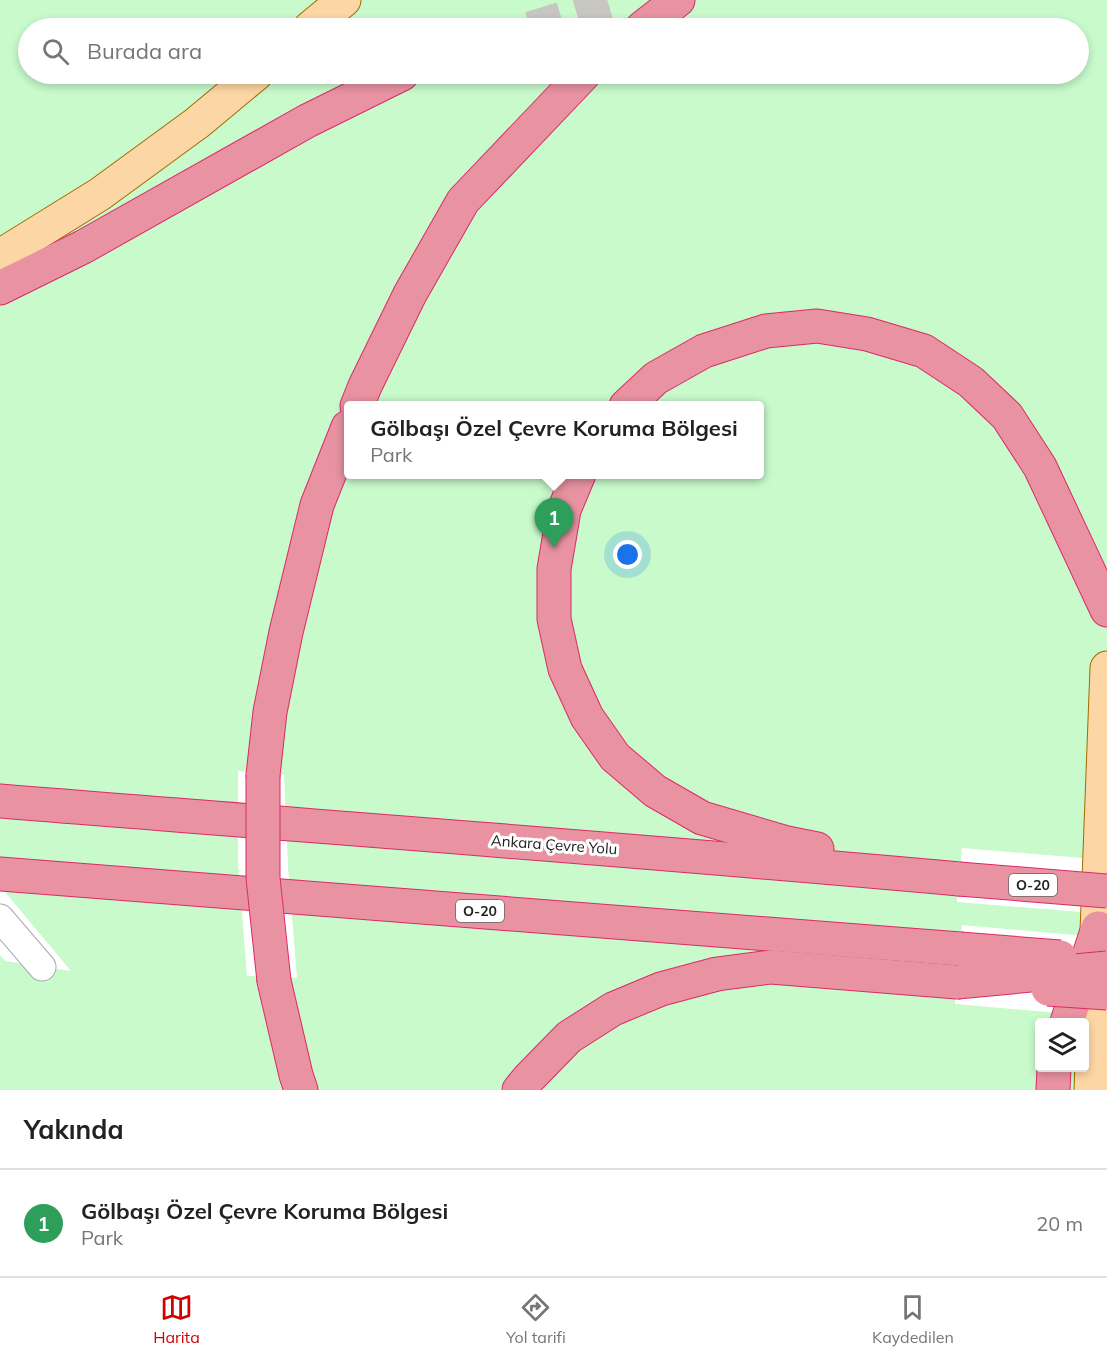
<!DOCTYPE html>
<html lang="tr">
<meta charset="utf-8">
<style>
:root{--surface:#fff;--page:#f6f6f6;--text:#222;--muted:#767676;--line:#e0e0e0;--accent:#d40000}
body{margin:0;font-family:Mulish,sans-serif;background:var(--page);color:var(--text)}
.controls{position:absolute;right:18px;bottom:18px;display:grid;overflow:hidden;border-radius:6px;box-shadow:0 3px 9px #0003}
.controls button{width:54px;height:54px;display:grid;place-items:center;padding:0;border:0;border-bottom:2px solid var(--line);background:var(--surface);color:var(--text);font:30px sans-serif}
.you{position:absolute;left:628px;top:555px;width:21px;height:21px;margin:-15px;border:4px solid #fff;border-radius:50%;background:#1a73e8;box-shadow:0 0 0 9px #1a73e833}
.badge{display:grid;place-items:center;width:39px;height:39px;border-radius:50%;background:var(--accent);color:#fff;font-size:20px;font-weight:700}
.pin{position:absolute;translate:-50% -50px;filter:drop-shadow(0 2px 3px #0008)}
.pin::after{content:'';position:absolute;top:32px;width:21px;height:18px;background:inherit;clip-path:polygon(0 0,100% 0,50% 100%)}
.popup{position:absolute;left:344px;top:401px;width:420px;height:78px;box-sizing:border-box;display:grid;place-content:center;border-radius:6px;background:var(--surface);filter:drop-shadow(0 2px 4px #0005);font-size:20px;white-space:nowrap;color:var(--muted)}
.popup b{font-size:22px;color:var(--text)}
.popup::after{content:'';position:absolute;left:50%;top:100%;margin-left:-12px;border:12px solid transparent;border-top-color:var(--surface)}
.list{margin:0;padding:0;list-style:none}
h2{display:flex;justify-content:space-between;align-items:center;height:78px;margin:0;padding:0 24px;font-size:26px}
h2 small{font-size:20px;font-weight:400;color:var(--muted)}
.list li{display:grid;grid-template-columns:39px 1fr auto;gap:18px;align-items:center;box-sizing:border-box;height:108px;padding:0 24px;border-top:2px solid var(--line)}
.list b{display:block;font-size:22px;white-space:nowrap}
.list p{margin:0;font-size:20px;white-space:nowrap;color:var(--muted)}
.list em{font-size:20px;font-style:normal;color:var(--muted)}
.icon{flex:none;width:33px;height:33px;fill:none;stroke:currentColor;stroke-width:2;stroke-linecap:round;stroke-linejoin:round}
.map{position:relative;flex:none;width:1107px;height:1090px;overflow:hidden}
.search{position:absolute;background:var(--surface);box-shadow:0 3px 9px #0003;left:18px;right:18px;top:18px;height:66px;display:flex;align-items:center;gap:15px;box-sizing:border-box;padding:0 21px;border-radius:33px;color:var(--muted);font-size:22px}
.sheet{height:186px;background:var(--surface)}
nav{display:flex;justify-content:space-around;align-items:center;box-sizing:border-box;height:84px;border-top:2px solid var(--line);background:var(--surface);font-size:16px;color:var(--muted)}
nav a{display:grid;justify-items:center;gap:3px}
nav .on{color:var(--accent)}
.map>svg:first-child{display:block}
.park{fill:#c8facc;fill-rule:evenodd}
.pier{fill:#fff}
.lines{fill:none;stroke-linecap:round;stroke-linejoin:round}
.highway-tunnel{stroke:#c8c6c1;stroke-width:33;stroke-dasharray:33 16;stroke-linecap:butt}
.minor-casing{stroke:#a9a9a9;stroke-width:29}
.major-casing{stroke:#a06b00;stroke-width:35}
.highway-casing{stroke:#dc2a67;stroke-width:35}
.minor{stroke:#fff;stroke-width:27}
.major{stroke:#fcd6a4;stroke-width:33}
.highway{stroke:#e892a2;stroke-width:33}
.highway-bridge-casing{stroke:#dc2a67;stroke-width:35;stroke-linecap:butt}
.highway-bridge{stroke:#e892a2;stroke-width:33}
.labels{text-anchor:middle;stroke-width:6;stroke-linejoin:round;paint-order:stroke}
.shield{fill:#fff;stroke:#646464;stroke-width:1.5}
.shield-label{font-size:14px;font-weight:bold;fill:#222}
.street-label{font-size:15px;fill:#222;stroke:#fff}
</style>
<div class="map">
<svg width="1107" height="1090" viewBox="0 0 1107 1090">
<rect width="100%" height="100%" fill="#f2efe9"/>
<path class="park" d="M0 0H1107V1090H0ZM28 28H1078V74H28ZM348 406H760V474H348ZM1040 1022H1084V1068H1040Z"/>
<g class="pier">
<path d="M238 771 284 775 288 867 297 978 247 976 238 864Z"/>
<path d="M962 848 1107 860V914L957 902Z"/>
<path d="M0 886 71 971 5 961 0 955Z"/>
<path d="M962 925 1107 938V1017L955 1004Z"/>
</g>
<g class="lines">
<path class="highway-tunnel" d="M530 28 621 0"/>
<g class="minor-casing">
<path id="minor" d="M0 918 42 967"/>
</g>
<g class="major-casing">
<g id="major">
<path d="M310 28 344 0"/>
<path d="M0 256 100 194 197 123 256 74"/>
<path d="M1091 1090 1107 668"/>
</g>
</g>
<g class="highway-casing">
<g id="highway">
<path d="M642 28 678 0"/>
<path d="M0 288 83 247 307 121 402 74"/>
<path d="M357 406 365 386 410 294 463 201 584 74"/>
<path d="M626 406 656 378 704 351 766 331 817 326 867 334 924 351 971 382 1007 416 1040 467 1107 610"/>
<path d="M579 474 564 510 554 569V619L565 669 587 717 615 757 655 791 702 818 787 843 817 849"/>
<path d="M263 775 270 712 286 632 317 505 348 427"/>
<path d="M0 801C320 827 640 850 959 879"/>
<path d="M0 874 960 949"/>
<path d="M274 981 296 1075 301 1090"/>
<path d="M1067 1022 1098 928"/>
<path d="M519 1090 528 1079 569 1037 613 1009 661 989 717 974 771 967 957 982"/>
<path d="M1053 1090 1054 1068"/>
</g>
</g>
<use href="#minor" class="minor"/>
<use href="#major" class="major"/>
<use href="#highway" class="highway"/>
<g class="highway-bridge-casing">
<g id="highway-bridge">
<path d="M263 775V878L274 981"/>
<path d="M959 879 1107 891"/>
<path d="M960 949 1060 957"/>
<path d="M957 982 1107 968"/>
<path d="M1048 989 1107 993"/>
</g>
</g>
<use href="#highway-bridge" class="highway-bridge"/>
</g>
<g class="labels">
<g class="shield">
<rect x="1009" y="874" width="48" height="22" rx="4.5"/>
<rect x="456" y="900" width="48" height="22" rx="4.5"/>
</g>
<g class="shield-label">
<text x="1033" y="890">O-20</text>
<text x="480" y="916">O-20</text>
</g>
<g class="street-label">
<text transform="translate(554 845) rotate(4)" y="5">Ankara Çevre Yolu</text>
</g>
</g>
</svg>
<div class="controls">
<button><svg class="icon" aria-label="layers" viewBox="0 0 24 24"><path d="M12 4l9 5-9 5-9-5zM3 14l9 5 9-5"/></svg></button>
</div>
<div class="you"></div>
<div class="pin badge" style="left:554px;top:548px;background:#2e9e5b">1</div>
<div class="popup"><b>Gölbaşı Özel Çevre Koruma Bölgesi</b>Park</div>
<div class="search"><svg class="icon" aria-label="search" viewBox="0 0 24 24"><circle cx="10" cy="10" r="6"/><path d="M15 15l6 6"/></svg>Burada ara</div>
</div>
<section class="sheet">
<h2>Yakında<small></small></h2>
<ul class="list">
<li><span class="badge" style="background:#2e9e5b">1</span><div><b>Gölbaşı Özel Çevre Koruma Bölgesi</b><p>Park</p></div><em>20 m</em></li>
</ul>
</section>
<nav>
<a class="on"><svg class="icon" aria-label="map" viewBox="0 0 24 24"><path d="M3 6l6-2 6 2 6-2v14l-6 2-6-2-6 2zM9 4v14M15 6v14"/></svg>Harita</a>
<a><svg class="icon" aria-label="directions" viewBox="0 0 24 24"><path d="M12 3l9 9-9 9-9-9zM9 14v-3h6M13 9l2 2-2 2"/></svg>Yol tarifi</a>
<a><svg class="icon" aria-label="saved" viewBox="0 0 24 24"><path d="M7 4h10v16l-5-4-5 4z"/></svg>Kaydedilen</a>
</nav>
